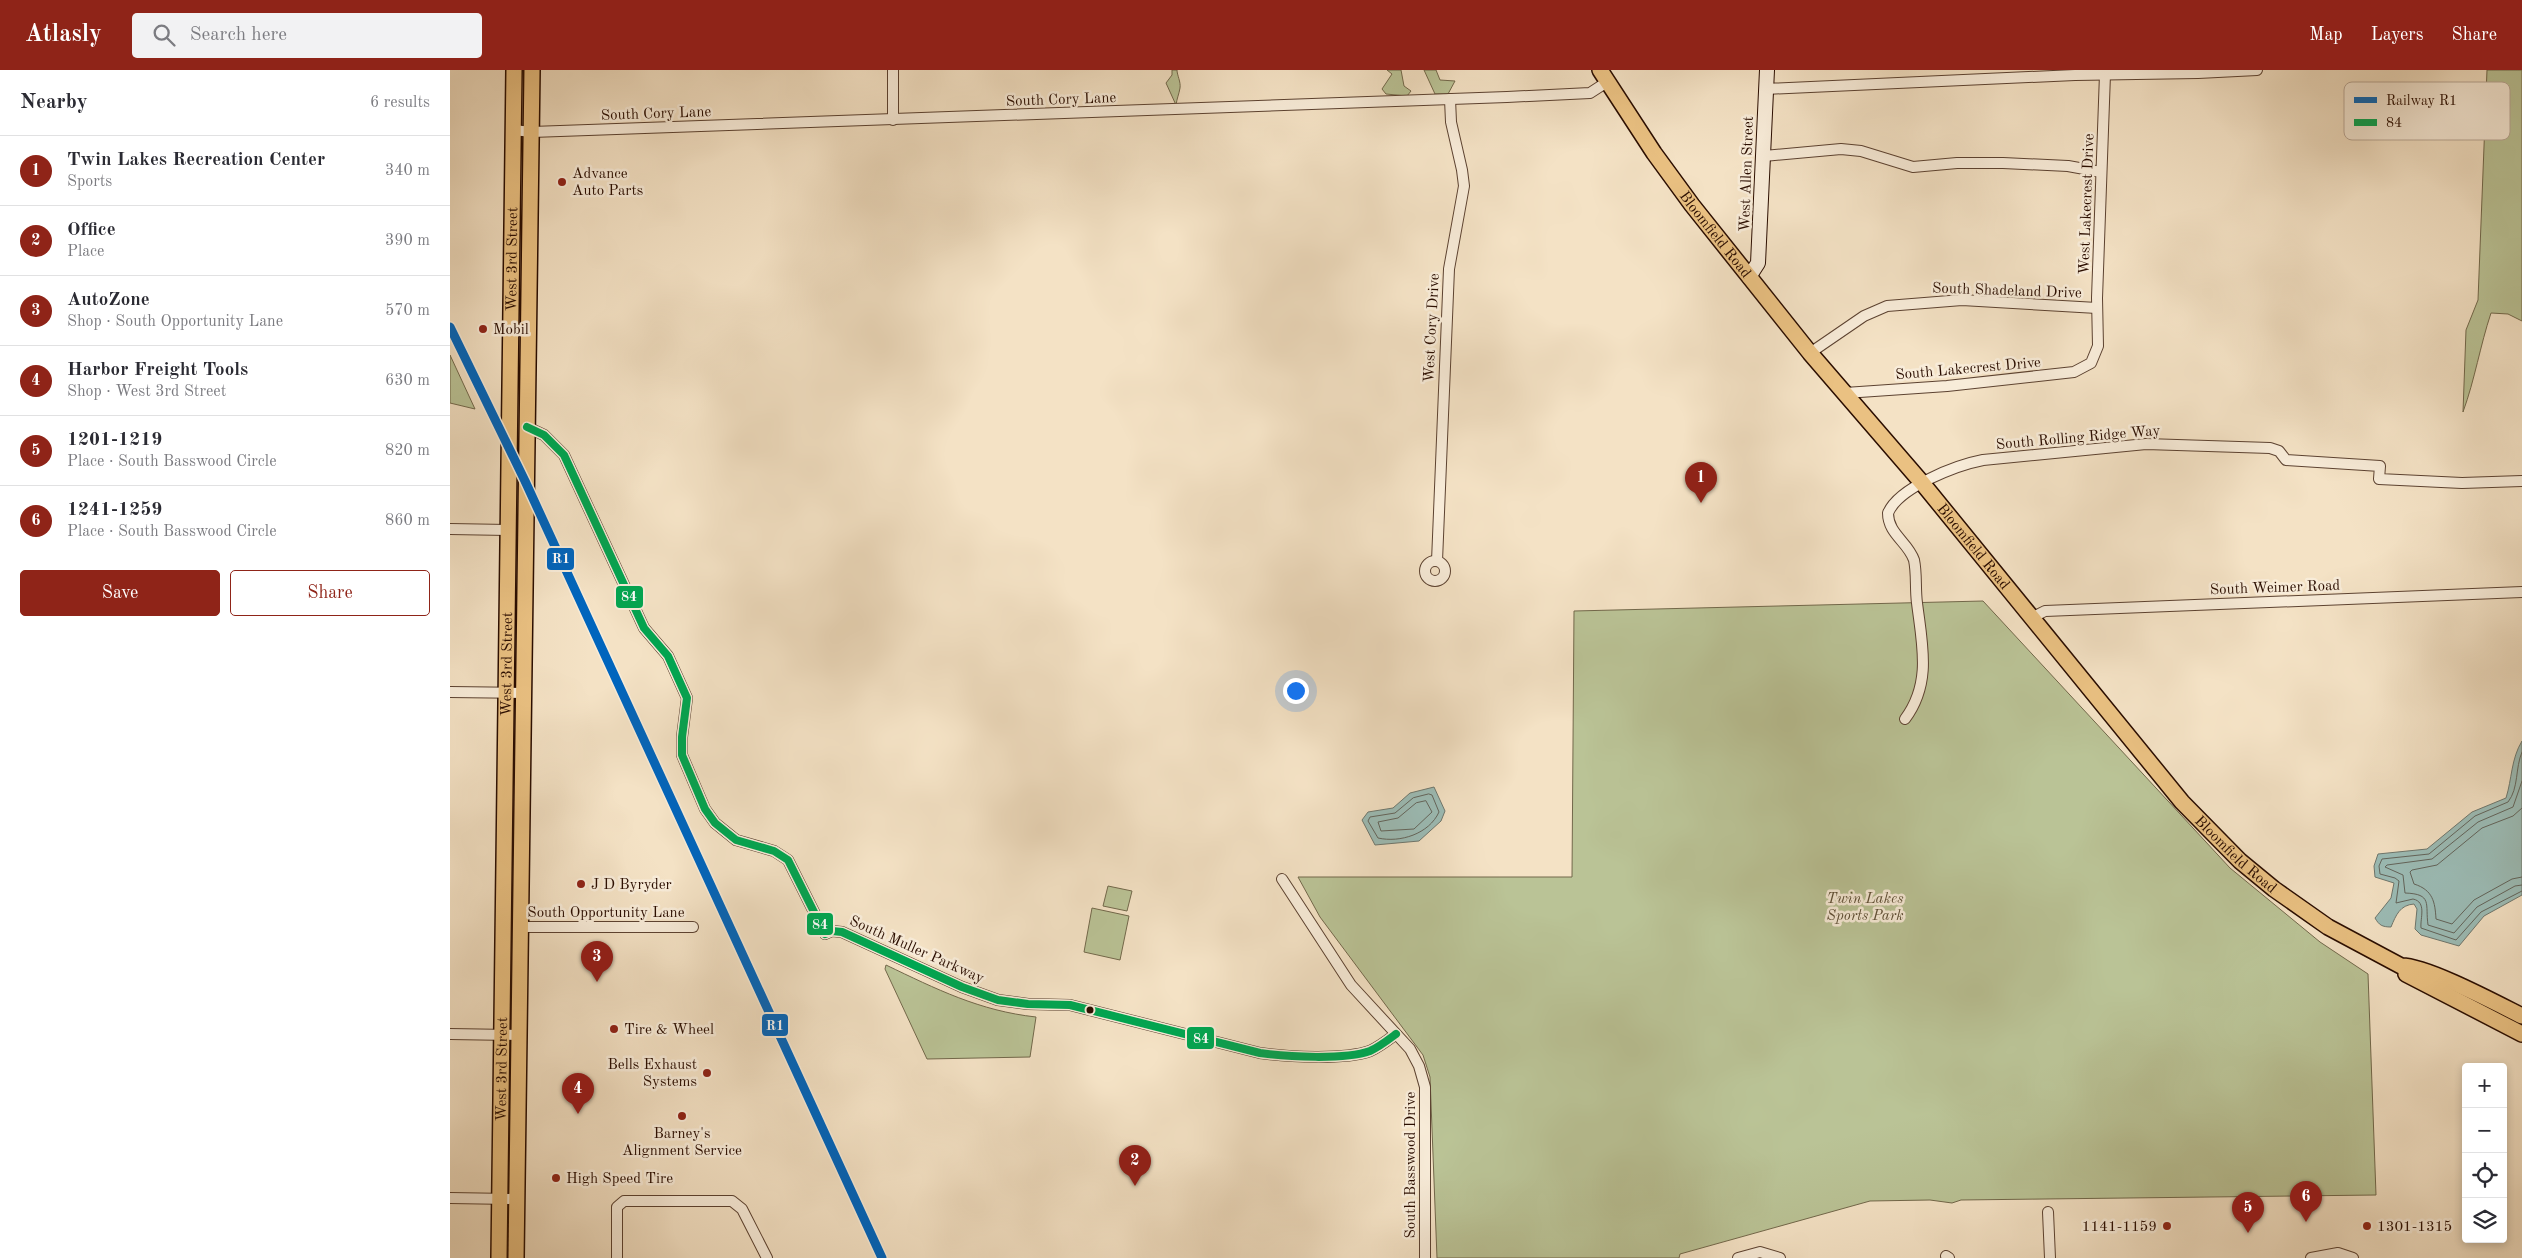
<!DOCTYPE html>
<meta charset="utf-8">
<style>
:root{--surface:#fff;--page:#f2f2f3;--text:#2b2b33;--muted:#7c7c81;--line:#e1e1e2;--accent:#8f2418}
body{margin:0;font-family:"Old Standard TT",serif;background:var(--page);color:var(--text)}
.controls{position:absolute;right:15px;bottom:15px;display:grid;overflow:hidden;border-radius:5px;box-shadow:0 2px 8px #0003}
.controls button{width:45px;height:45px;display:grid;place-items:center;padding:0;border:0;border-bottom:1px solid var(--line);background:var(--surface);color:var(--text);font:25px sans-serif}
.you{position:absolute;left:845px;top:620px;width:18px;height:18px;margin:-12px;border:4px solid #fff;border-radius:50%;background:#1a73e8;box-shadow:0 0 0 8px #1a73e833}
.badge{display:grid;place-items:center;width:32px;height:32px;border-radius:50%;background:var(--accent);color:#fff;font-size:16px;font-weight:700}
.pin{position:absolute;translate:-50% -41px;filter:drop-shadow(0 1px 2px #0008)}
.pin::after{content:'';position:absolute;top:26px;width:18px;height:15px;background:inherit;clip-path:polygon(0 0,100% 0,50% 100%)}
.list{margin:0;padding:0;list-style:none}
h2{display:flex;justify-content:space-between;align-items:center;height:65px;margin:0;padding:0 20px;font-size:21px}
h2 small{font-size:16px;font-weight:400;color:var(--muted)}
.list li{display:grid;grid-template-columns:32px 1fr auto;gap:15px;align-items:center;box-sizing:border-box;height:70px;padding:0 20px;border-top:1px solid var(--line)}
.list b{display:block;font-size:19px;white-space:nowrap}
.list p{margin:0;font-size:16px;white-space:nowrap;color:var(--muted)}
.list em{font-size:16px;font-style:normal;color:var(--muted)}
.actions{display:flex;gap:10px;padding:15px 20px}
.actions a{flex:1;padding:11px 0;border:1px solid var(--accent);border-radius:5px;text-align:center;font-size:18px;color:var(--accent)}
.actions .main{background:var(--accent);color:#fff}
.icon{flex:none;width:28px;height:28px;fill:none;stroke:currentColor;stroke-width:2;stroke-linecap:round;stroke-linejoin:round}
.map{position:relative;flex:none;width:2072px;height:1188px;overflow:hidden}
header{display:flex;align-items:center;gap:30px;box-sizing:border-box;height:70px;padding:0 25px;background:var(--accent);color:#fff}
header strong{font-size:24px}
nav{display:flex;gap:28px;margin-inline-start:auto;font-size:18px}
.search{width:350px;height:45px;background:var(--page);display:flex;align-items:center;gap:12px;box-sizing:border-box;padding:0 18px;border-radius:5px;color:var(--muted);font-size:19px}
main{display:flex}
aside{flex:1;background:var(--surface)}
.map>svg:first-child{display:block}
.green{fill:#bac396;stroke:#72684b}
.water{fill:#9cbdb7;stroke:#6e776e}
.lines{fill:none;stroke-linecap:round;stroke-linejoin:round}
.shore{stroke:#63655c;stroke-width:1}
.street-casing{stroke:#5c4231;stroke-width:12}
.secondary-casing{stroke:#2a0d00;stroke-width:16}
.primary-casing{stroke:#2a0d00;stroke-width:18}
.street{stroke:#f8ecd9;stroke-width:10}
.secondary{stroke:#f8ecd9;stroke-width:14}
.primary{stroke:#eac182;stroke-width:15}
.bus-1-casing{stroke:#f8ecd9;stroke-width:11}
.bus-1{stroke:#00a651;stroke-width:8}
.rail-1-casing{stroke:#f8ecd9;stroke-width:12}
.rail-1{stroke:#0065bd;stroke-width:9}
.poi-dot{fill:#8f2418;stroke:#f8ecd9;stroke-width:2}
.bus-dot{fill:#2a0d00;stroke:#f8ecd9;stroke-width:2}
.labels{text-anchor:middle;stroke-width:5;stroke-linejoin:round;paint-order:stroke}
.street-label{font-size:15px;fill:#2a0d00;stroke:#f8ecd9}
.poi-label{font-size:15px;fill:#2a0d00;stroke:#f8ecd9;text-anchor:start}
.park-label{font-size:15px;font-style:italic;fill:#5c4d34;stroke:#f8ecd9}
.key{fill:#f8ecd9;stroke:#baa998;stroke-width:1}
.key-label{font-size:14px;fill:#2a0d00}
.line-badge{stroke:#f8ecd9;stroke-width:2}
.badge-label{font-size:14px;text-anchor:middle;font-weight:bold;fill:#fff}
</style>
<header>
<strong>Atlasly</strong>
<div class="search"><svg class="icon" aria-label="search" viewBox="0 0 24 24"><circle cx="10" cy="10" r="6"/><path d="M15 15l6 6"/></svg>Search here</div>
<nav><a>Map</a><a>Layers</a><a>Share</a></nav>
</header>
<main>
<aside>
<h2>Nearby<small>6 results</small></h2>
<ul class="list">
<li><span class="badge">1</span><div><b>Twin Lakes Recreation Center</b><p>Sports</p></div><em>340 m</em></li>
<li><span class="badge">2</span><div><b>Office</b><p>Place</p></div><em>390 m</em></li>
<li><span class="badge">3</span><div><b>AutoZone</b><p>Shop · South Opportunity Lane</p></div><em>570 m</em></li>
<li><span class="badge">4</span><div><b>Harbor Freight Tools</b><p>Shop · West 3rd Street</p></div><em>630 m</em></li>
<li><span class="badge">5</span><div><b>1201-1219</b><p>Place · South Basswood Circle</p></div><em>820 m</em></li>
<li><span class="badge">6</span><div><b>1241-1259</b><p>Place · South Basswood Circle</p></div><em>860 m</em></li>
</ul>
<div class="actions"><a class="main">Save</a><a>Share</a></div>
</aside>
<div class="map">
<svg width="2072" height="1188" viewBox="0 0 2072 1188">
<rect width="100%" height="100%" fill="#f4e2c5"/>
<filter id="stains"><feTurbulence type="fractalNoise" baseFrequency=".004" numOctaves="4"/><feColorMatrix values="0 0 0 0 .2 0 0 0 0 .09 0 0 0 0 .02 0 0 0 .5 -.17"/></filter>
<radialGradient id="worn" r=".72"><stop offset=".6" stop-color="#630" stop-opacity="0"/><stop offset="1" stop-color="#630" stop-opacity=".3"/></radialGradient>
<g class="green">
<path d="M722 0H727C727 5 731 12 730 18 729 24 727 28 726 35L716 13 722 5Z"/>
<path d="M937 0H951L954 16 961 21 957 26 936 24 932 19 942 4Z"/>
<path d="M974 0H986L990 10 1005 11 998 24H985Z"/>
<path d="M2037 0H2072V251L2058 244 2041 243C2030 276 2025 309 2013 342L2016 260 2028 230Z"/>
<path d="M0 285 25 339 0 333Z"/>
<path d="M1533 531 1780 798 1870 872 1918 904 1926 1125 1511 1130 1502 1133 1480 1130 1420 1131 1230 1184 1229 1188H987L980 1007 973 985 870 847 848 807H1122L1124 541Z"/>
<path d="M658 816 682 821 677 841 653 836Z"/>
<path d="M642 838 679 846 670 890 634 882Z"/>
<path d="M436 895C486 919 530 941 586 947L580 987 477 989 435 899Z"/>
</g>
<g class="water">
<path d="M2072 671V825L2034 846 2009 876 1971 865 1965 859 1967 839 1964 834C1950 835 1946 845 1941 857 1932 857 1929 855 1925 848L1941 828 1944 813 1925 807 1924 796 1928 784 1977 779 2022 742 2056 728C2062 709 2061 689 2072 671Z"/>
<path d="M984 717 995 741 991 751 969 771 925 775 912 750 918 742 943 738 960 723Z"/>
</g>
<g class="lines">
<g class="shore">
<path d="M2072 682C2065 698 2069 718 2058 732L2025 746 1979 784 1932 789 1929 796 1930 804 1945 808 1949 811 1946 833 1963 829C1977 832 1970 848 1971 858L2006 870 2031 842 2072 821"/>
<path d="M2072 711 2063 737 2028 752 1982 789 1937 795 1935 797 1953 805 1955 823C1983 824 1975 834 1978 855L2004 863 2027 837 2065 816 2072 815"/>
<path d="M979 724 982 725 989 742C979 764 950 773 928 768L918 751 920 747 945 743 963 728Z"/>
<path d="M976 731 982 742 964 759 931 761 928 752 948 748 966 733Z"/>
<path d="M2072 738 2063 746 2032 758 1987 795 1962 800 1960 802 1964 814C1983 820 1985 832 1986 849L2002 854 2024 830 2062 809 2072 807"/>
</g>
<g class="street-casing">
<g id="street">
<path d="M1316 19 1625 5 1748 3 1807 0"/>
<path d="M443 50V0"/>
<path d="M63 60 82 62 1057 27 1140 23 1157 12"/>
<path d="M1314 86 1391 79 1411 81 1463 97 1507 93H1553L1618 96 1651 102"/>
<path d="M1360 283 1414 246 1437 236 1512 230 1647 238"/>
<path d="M1395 323 1497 316 1624 302 1641 293 1648 276 1647 228 1655 4"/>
<path d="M77 357 94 365 114 385 194 558 218 586 237 628 232 667V685L255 739 265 753 286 770 324 781 338 790 375 864 382 861 392 862 512 917 548 930 578 934 620 935 810 983C837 987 895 990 920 981 929 977 938 970 946 964"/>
<path d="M0 459 58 460"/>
<path d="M987 491 999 199 1014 116 1012 100 1001 52 1000 29"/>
<circle cx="985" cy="501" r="10"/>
<path d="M1581 548 1595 541 2072 522"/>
<path d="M0 622 72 623"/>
<path d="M1455 649C1482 613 1472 574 1467 533 1465 518 1467 504 1464 490 1458 472 1438 464 1438 443 1449 417 1507 395 1533 390L1696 374 1820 378 1829 381 1836 390 1930 396 1929 409 2012 413 2072 411"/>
<path d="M832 809 901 915 960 979 969 996 975 1017V1188"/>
<path d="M70 857H243"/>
<path d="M0 964 68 965"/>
<path d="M0 1128 67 1129"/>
<path d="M1598 1142 1600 1188"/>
<path d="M1496 1186 1499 1188"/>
<path d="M167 1188V1137L174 1131H282L292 1139 317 1188"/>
<path d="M1288 1188 1310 1182 1330 1188"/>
<path d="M1861 1188 1888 1183 1903 1188"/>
</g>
</g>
<g class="secondary-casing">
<path id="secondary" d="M1299 207 1308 193 1317 0"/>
</g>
<g class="primary-casing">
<g id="primary">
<path id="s1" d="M1150 0 1204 83 1242 135 1360 283 1473 414 1732 732 1790 791 1824 819 1878 857 1951 896C1975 895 2048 934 2072 946"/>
<path d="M1956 904 2072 964"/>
<path id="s2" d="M49 1188 64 0"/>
<path d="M66 1188 82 0"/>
</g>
</g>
<use href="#street" class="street"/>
<use href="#secondary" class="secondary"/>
<use href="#primary" class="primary"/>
<g class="bus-1-casing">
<path id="bus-1" d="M77 357 94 365 114 385 194 558 218 586 237 628 232 667V685L255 739 265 753 286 770 324 781 338 790 375 864 382 861 392 862 512 917 548 930 578 934 620 935 810 983C837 987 895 990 920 981 929 977 938 970 946 964"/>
</g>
<use href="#bus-1" class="bus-1"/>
<g class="rail-1-casing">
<path id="rail-1" d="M0 257 75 411 432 1188"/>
</g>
<use href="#rail-1" class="rail-1"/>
</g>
<g class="poi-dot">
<circle cx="112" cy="112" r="5"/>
<circle cx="33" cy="259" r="5"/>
<circle cx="131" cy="814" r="5"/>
<circle cx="164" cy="959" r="5"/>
<circle cx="257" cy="1003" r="5"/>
<circle cx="232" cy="1046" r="5"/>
<circle cx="106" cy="1108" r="5"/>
<circle cx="1717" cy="1156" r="5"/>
<circle cx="1917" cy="1156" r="5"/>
</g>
<circle class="bus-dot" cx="640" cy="940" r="4.5"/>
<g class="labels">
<g class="street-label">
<text transform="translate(611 29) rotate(-2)" y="5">South Cory Lane</text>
<text transform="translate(206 43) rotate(-2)" y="5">South Cory Lane</text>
<text transform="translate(1296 104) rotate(-88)" y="5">West Allen Street</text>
<text transform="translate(1636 134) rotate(-88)" y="5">West Lakecrest Drive</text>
<text dy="5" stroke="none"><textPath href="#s1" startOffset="201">Bloomfield Road</textPath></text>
<text dy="5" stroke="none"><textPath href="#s2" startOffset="999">West 3rd Street</textPath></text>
<text transform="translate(1557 220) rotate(2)" y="5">South Shadeland Drive</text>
<text transform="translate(981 258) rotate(-87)" y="5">West Cory Drive</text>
<text transform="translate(1518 298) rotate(-5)" y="5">South Lakecrest Drive</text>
<text transform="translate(1628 367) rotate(-5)" y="5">South Rolling Ridge Way</text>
<text dy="5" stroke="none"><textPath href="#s1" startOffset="606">Bloomfield Road</textPath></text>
<text transform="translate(1825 517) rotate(-2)" y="5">South Weimer Road</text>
<text dy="5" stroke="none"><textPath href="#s2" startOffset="594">West 3rd Street</textPath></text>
<text dy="5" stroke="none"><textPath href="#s1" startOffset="1011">Bloomfield Road</textPath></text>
<text x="156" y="847">South Opportunity Lane</text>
<text transform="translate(467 879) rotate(24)" y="5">South Muller Parkway</text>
<text dy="5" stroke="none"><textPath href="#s2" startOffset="189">West 3rd Street</textPath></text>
<text transform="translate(960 1095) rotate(-90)" y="5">South Basswood Drive</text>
</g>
<g class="poi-label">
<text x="122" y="108">Advance<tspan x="122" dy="17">Auto Parts</tspan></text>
<text x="43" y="264">Mobil</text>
<text x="141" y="819">J D Byryder</text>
<text x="174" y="964">Tire &amp; Wheel</text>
<text x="247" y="999" text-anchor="end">Bells Exhaust<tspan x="247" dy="17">Systems</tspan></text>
<text x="232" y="1068" text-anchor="middle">Barney's<tspan x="232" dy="17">Alignment Service</tspan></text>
<text x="116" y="1113">High Speed Tire</text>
<text x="1707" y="1161" text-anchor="end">1141-1159</text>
<text x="1927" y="1161">1301-1315</text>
</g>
<g class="park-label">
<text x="1415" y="833">Twin Lakes<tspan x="1415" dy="17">Sports Park</tspan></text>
</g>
</g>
<rect x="1894" y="12" width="166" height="58" rx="8" class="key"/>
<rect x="1904" y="27" width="23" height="6" fill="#0065bd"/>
<rect x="1904" y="49" width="23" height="7" fill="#00a651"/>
<g class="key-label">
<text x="1936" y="35">Railway R1</text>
<text x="1936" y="57">84</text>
</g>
<g class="line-badge">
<rect x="96" y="477" width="29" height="24" rx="5" fill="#0065bd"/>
<rect x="165" y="515" width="29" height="24" rx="5" fill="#00a651"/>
<rect x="356" y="842" width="28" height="24" rx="5" fill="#00a651"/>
<rect x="311" y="943" width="28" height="24" rx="5" fill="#0065bd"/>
<rect x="736" y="956" width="29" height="24" rx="5" fill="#00a651"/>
</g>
<g class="badge-label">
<text x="111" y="493">R1</text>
<text x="179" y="531">84</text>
<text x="370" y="859">84</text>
<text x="325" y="960">R1</text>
<text x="751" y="973">84</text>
</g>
<rect width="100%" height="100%" filter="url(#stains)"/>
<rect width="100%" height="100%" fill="url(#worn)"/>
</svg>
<div class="controls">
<button>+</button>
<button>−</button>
<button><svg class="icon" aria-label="locate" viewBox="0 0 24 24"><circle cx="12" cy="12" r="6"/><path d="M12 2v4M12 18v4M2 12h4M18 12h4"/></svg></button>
<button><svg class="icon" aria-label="layers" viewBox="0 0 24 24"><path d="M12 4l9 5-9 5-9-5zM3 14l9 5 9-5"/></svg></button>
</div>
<div class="you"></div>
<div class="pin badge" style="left:1251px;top:433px">1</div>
<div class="pin badge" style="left:685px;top:1116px">2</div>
<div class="pin badge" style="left:147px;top:912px">3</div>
<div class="pin badge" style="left:128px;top:1044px">4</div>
<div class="pin badge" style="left:1798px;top:1163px">5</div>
<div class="pin badge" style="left:1856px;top:1152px">6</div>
</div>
</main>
